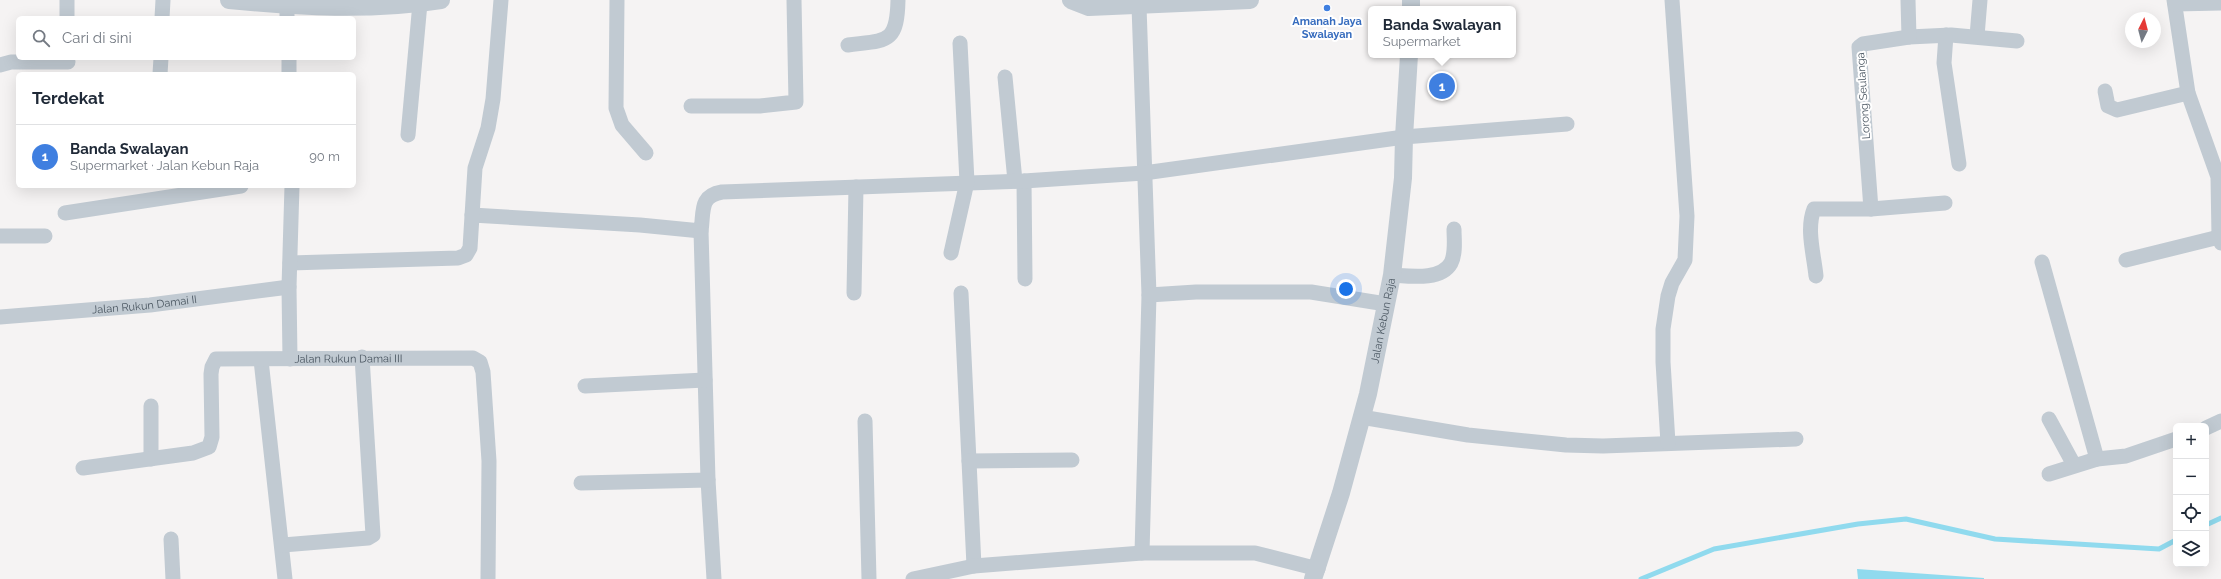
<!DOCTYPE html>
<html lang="id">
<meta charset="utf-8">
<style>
:root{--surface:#fff;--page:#f2f2f3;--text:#1f2937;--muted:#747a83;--line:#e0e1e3;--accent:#1a73e8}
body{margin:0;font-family:Raleway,sans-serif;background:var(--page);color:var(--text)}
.controls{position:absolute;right:12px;bottom:12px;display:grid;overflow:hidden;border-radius:6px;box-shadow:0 4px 16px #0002}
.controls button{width:36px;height:36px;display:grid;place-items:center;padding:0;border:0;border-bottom:1px solid var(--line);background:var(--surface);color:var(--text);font:20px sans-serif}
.compass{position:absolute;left:2125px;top:12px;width:36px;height:36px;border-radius:50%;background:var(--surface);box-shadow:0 4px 16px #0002;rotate:6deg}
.you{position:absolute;left:1346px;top:289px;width:14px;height:14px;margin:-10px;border:3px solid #fff;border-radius:50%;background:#1a73e8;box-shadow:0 0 0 6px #1a73e833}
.badge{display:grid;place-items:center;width:26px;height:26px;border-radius:50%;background:var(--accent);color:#fff;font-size:13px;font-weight:700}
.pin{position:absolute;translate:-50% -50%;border:2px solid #fff;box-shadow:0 1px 4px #0006}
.popup{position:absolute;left:1368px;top:6px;width:148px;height:52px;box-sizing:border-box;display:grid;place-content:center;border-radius:6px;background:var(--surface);filter:drop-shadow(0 1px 3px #0005);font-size:13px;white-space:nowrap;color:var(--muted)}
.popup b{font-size:15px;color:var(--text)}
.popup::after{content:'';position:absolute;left:50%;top:100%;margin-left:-8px;border:8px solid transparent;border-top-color:var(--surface)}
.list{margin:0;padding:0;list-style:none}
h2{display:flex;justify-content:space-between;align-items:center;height:52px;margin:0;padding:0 16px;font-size:17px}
h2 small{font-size:13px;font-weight:400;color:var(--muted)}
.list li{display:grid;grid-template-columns:26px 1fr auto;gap:12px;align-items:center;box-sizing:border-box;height:64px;padding:0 16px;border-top:1px solid var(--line)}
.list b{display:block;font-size:15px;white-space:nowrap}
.list p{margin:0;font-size:13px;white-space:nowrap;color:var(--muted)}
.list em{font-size:13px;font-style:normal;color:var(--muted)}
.icon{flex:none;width:22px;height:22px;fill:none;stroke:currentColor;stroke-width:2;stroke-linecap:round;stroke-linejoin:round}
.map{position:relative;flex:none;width:2221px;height:579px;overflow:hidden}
.search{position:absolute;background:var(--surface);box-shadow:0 4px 16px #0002;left:16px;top:16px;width:340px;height:44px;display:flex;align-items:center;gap:10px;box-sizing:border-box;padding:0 14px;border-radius:6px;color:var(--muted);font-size:15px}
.panel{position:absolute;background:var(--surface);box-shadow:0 4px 16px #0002;left:16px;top:72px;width:340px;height:116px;border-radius:6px}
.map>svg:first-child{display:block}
.water{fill:#90daee}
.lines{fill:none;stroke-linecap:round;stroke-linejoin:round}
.stream{stroke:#90daee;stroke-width:5}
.minor{stroke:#c1cad2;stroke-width:15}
.tertiary{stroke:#c1cad2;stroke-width:18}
.shop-dot{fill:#3f7fe0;stroke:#fff;stroke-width:1.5}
.labels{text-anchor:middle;stroke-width:4;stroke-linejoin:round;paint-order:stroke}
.shop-label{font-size:11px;font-weight:bold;fill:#366cbe;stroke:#fff}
.street-label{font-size:11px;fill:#4a5661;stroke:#fff}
</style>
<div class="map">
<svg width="2221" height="579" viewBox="0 0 2221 579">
<rect width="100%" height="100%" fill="#f5f3f3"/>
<path class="water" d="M1857 569 1984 578V579H1858Z"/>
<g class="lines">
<g class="stream">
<path d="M2206 525 2221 518"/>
<path d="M1641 579 1714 549 1858 524 1906 519 1995 539 2159 549 2176 540"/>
</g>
<g class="minor">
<path d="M67 0V18"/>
<path d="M617 0 616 108 622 125 646 153"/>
<path d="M2174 0 2188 93 2218 177 2219 237 2221 243"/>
<path d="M2175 4 2221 3"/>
<path d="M287 6V18"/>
<path d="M1139 6 1149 295 1142 553"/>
<path d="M162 18 163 0"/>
<path d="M1946 35 1944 63 1959 164"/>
<path d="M1977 36 1980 0"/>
<path d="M1909 37 1951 35 2017 41"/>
<path d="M848 45C887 40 897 44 898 0"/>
<path d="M289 58V74"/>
<path d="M0 65 11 62H68L67 58"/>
<path d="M160 74 161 58"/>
<path d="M1005 77 1015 181"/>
<path d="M2105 91 2108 106 2117 110 2188 93"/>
<path d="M691 106H760L796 102 794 0"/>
<path d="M408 135 420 3"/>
<path d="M1024 181 1025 279"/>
<path d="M1871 209 1859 47 1863 44 1909 37 1908 0"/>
<path d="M65 213 241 186"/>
<path d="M472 215 640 225 701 231C704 211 699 196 722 192L1024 181 1144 173 1404 137 1567 124"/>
<path d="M701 231 708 480 714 579"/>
<path d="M0 236H45"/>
<path d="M951 253 967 182 960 43"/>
<path d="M2126 260 2219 237"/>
<path d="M2042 262 2097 459"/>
<path d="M290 263 458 258 466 255 470 248 475 168 488 128 493 99 501 0"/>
<path d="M1392 275C1409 276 1441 281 1451 263 1456 253 1454 239 1454 229"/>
<path d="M1816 276C1814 255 1806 229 1814 209H1871L1945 203"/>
<path d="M854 293 856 187"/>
<path d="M961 293 974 566"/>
<path d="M1149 295 1196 292H1311L1386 304"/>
<path id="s1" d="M0 317 150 305 289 287"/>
<path d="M290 359 289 287 292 186"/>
<path d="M261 360 285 579"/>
<path d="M585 386 705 380"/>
<path d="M151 406V459"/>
<path d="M1361 417 1468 435 1566 445 1603 446 1796 439"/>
<path d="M2049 419 2074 465"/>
<path d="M865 421 869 579"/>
<path d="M2206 428 2221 421"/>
<path d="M1668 443 1663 362V329L1668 296 1672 283 1685 260 1687 216 1672 0"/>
<path d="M969 461 1072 460"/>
<path id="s2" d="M83 468 193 453 209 447 212 437 211 374 212 367 216 359 473 358 480 362 483 372 489 461 488 579"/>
<path d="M2049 474 2097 459 2126 456 2176 439"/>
<path d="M581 483 708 480"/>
<path d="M171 539 173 579"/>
<path d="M283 545 368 538 373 535 362 357"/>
<path d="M913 579 974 566 1142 553H1255L1318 569"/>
</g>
<g class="tertiary">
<path d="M229 0C300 7 370 11 441 0"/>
<path d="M1071 0 1089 7 1250 0"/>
<path d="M1411 9V0"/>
<path id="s3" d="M1313 579 1341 493 1368 394 1392 275 1403 178 1404 137 1409 55"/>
</g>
</g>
<circle class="shop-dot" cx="1327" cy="8" r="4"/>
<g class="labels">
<g class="shop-label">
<text x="1327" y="25">Amanah Jaya<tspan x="1327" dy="13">Swalayan</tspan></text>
</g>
<g class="street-label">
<text transform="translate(1863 96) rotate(-94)" y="4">Lorong Seulanga</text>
<text dy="4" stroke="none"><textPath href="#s1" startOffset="145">Jalan Rukun Damai II</textPath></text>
<text dy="4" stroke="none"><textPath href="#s3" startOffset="268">Jalan Kebun Raja</textPath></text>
<text dy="4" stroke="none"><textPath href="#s2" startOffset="350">Jalan Rukun Damai III</textPath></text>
</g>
</g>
</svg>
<div class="controls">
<button>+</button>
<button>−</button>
<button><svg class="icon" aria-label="locate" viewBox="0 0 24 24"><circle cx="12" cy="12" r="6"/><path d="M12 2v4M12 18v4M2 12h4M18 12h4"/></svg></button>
<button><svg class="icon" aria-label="layers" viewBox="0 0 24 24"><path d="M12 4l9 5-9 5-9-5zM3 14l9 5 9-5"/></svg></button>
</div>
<svg class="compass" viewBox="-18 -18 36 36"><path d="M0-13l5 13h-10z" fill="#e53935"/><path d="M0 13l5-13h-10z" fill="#747a83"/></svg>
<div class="you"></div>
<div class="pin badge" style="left:1442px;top:86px;background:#3f7fe0">1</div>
<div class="popup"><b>Banda Swalayan</b>Supermarket</div>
<div class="search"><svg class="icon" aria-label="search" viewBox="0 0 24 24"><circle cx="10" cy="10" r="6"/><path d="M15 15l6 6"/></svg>Cari di sini</div>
<section class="panel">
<h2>Terdekat<small></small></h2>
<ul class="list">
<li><span class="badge" style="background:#3f7fe0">1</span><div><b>Banda Swalayan</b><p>Supermarket · Jalan Kebun Raja</p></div><em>90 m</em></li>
</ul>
</section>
</div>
